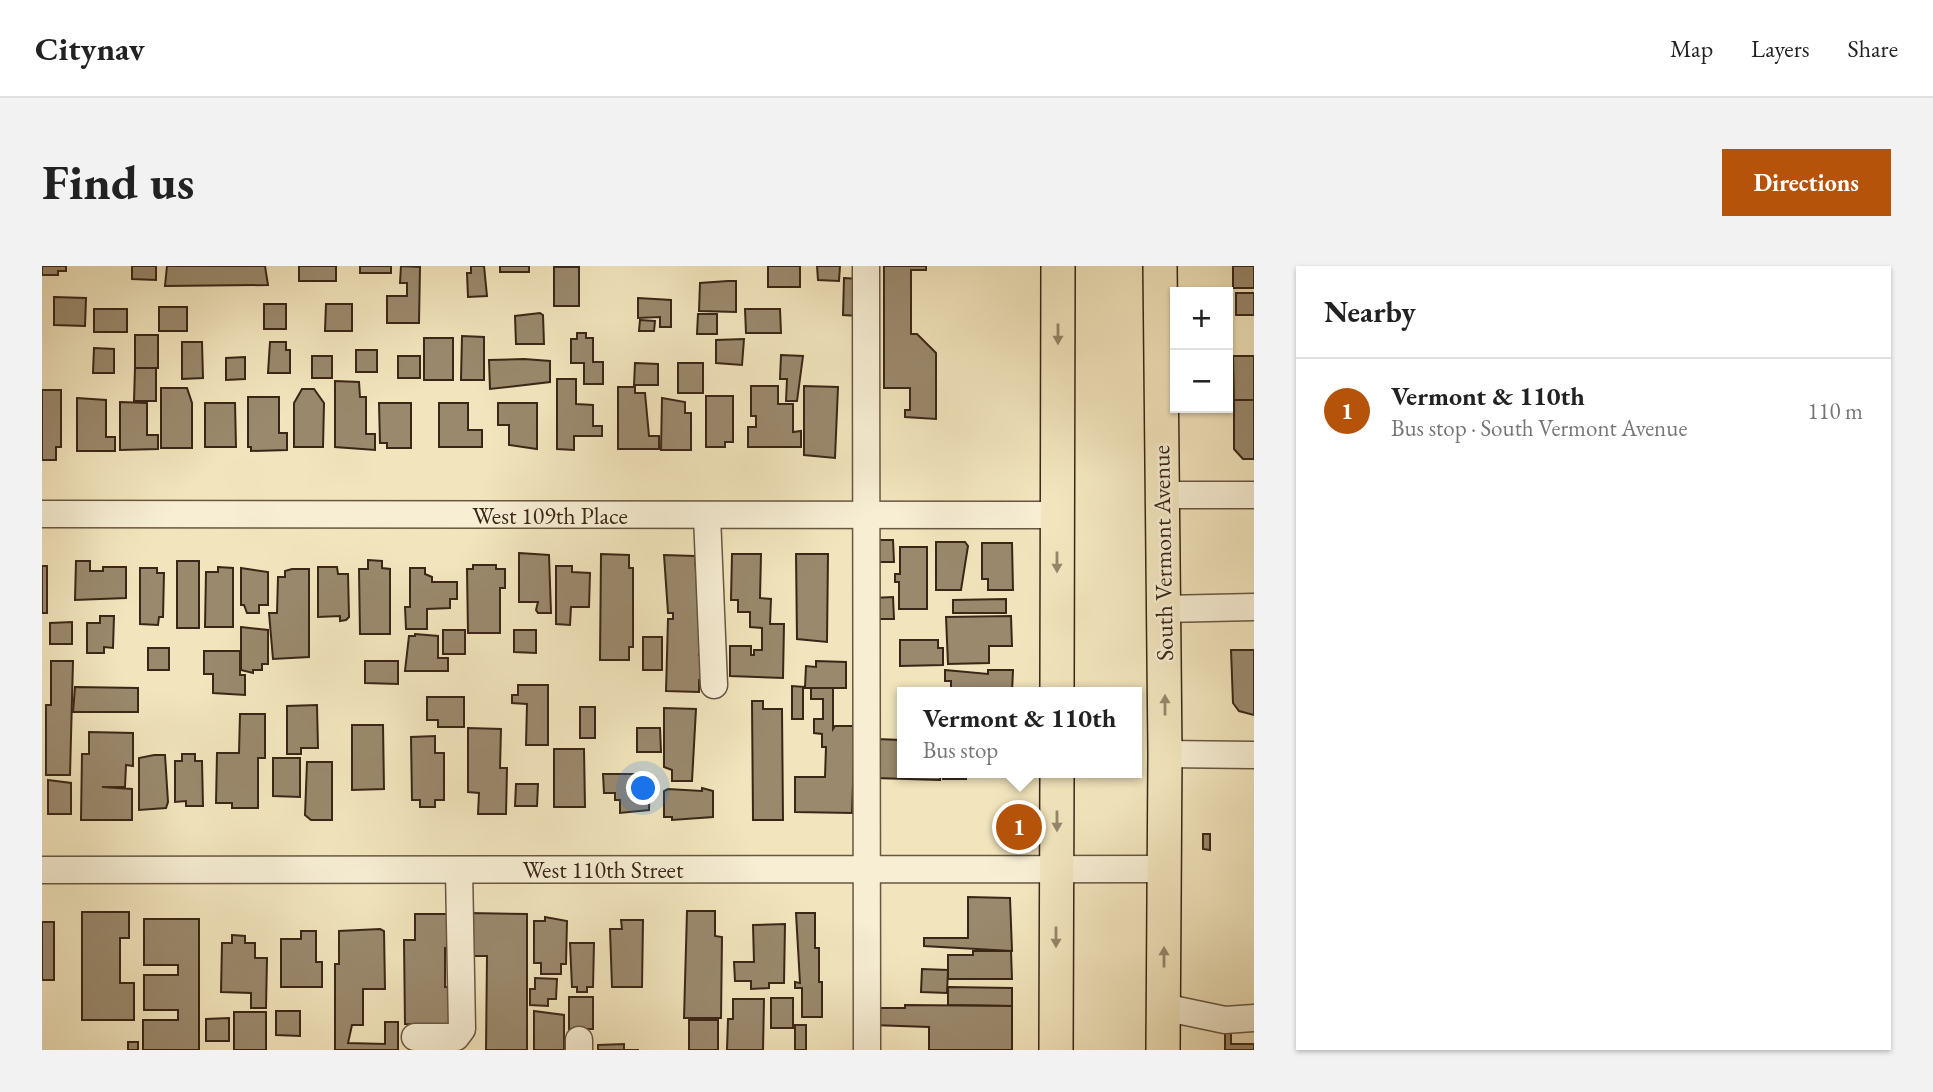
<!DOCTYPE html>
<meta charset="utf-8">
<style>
:root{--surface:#fff;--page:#f2f2f2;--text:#222;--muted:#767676;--line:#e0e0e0;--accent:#b45309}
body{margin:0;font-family:"EB Garamond",serif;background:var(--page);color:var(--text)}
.controls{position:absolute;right:21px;top:21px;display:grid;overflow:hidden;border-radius:0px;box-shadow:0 2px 5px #0004}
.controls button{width:63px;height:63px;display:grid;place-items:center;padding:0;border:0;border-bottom:2px solid var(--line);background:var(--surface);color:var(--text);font:35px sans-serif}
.you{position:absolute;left:602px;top:523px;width:24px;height:24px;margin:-18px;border:5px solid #fff;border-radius:50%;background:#1a73e8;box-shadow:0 0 0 10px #1a73e833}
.badge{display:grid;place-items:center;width:46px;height:46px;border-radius:50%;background:var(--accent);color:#fff;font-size:23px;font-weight:700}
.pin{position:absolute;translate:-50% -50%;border:4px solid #fff;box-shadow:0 2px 7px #0006}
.popup{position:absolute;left:855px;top:421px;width:245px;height:91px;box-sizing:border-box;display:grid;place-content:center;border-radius:0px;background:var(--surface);filter:drop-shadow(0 2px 5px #0005);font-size:23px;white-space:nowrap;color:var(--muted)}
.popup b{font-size:26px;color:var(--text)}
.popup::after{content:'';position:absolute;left:50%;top:100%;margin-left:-14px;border:14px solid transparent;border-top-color:var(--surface)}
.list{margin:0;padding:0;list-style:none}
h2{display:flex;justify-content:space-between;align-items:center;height:91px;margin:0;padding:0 28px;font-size:30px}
h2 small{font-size:23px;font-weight:400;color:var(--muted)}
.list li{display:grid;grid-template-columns:46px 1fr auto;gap:21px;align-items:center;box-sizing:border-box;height:105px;padding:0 28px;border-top:2px solid var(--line)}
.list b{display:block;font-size:26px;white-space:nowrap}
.list p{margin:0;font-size:23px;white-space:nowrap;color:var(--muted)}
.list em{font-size:23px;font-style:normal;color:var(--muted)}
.map{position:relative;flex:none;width:1212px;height:784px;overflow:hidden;border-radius:0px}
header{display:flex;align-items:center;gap:42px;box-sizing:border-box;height:98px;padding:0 35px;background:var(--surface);border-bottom:2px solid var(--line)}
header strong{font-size:33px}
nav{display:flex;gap:38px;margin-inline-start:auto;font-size:24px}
.intro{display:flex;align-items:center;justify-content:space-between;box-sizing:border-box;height:168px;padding:0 42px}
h1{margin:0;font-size:49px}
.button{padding:18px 32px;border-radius:0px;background:var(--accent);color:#fff;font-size:24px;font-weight:700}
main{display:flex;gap:42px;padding:0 42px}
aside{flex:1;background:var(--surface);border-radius:0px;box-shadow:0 2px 5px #0004}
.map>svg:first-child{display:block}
.building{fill:#9a896d;stroke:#3a2616;stroke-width:2}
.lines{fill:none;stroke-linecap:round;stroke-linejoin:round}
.minor-casing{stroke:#685640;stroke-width:29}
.major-casing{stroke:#3a2616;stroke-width:36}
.minor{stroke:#f7eed4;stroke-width:26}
.major{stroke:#f2e5bd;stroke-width:33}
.oneway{fill:#96866a}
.labels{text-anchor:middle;stroke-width:5;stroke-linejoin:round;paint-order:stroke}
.street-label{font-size:24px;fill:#3a2616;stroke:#f7eed4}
</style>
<header>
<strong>Citynav</strong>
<nav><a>Map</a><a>Layers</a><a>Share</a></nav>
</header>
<div class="intro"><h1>Find us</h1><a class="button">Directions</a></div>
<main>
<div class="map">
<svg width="1212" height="784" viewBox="0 0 1212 784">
<rect width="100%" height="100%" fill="#f2e5bd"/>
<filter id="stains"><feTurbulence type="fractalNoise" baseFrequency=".00286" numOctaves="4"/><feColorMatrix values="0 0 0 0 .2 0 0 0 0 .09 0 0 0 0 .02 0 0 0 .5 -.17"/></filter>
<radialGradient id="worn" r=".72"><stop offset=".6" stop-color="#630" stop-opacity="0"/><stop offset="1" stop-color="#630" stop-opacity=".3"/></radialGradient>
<g class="building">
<path d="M0 0H24V5H16V9H0Z"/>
<path d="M90 0H114V14L90 13Z"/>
<path d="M125 0H223L226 19 123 20Z"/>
<rect x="257" y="0" width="37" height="15"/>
<rect x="318" y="0" width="31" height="7"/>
<path d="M359 0 378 1 377 57H345V30H365V17H358Z"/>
<path d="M429 0H442L445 30 426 31 425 7H429Z"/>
<rect x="458" y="0" width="29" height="6"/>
<rect x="726" y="0" width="32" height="21"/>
<path d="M775 0H798L797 15 776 14Z"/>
<path d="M842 0H884V4H869V68H875L894 87V153L863 151V144H868V122H842Z"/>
<rect x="1191" y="0" width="21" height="22"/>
<rect x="512" y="1" width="25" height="39"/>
<path d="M802 12 817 13 816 50 801 49Z"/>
<path d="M686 15H694V46L657 45 658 17Z"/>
<rect x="1194" y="27" width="18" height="22"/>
<path d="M12 31 44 32 43 60 12 59Z"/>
<path d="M596 32 629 34V61H618V51L596 52Z"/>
<rect x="222" y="38" width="22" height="25"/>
<path d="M284 38H310V65H283Z"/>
<rect x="117" y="41" width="28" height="24"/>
<rect x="52" y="43" width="33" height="23"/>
<path d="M703 43H738L739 67H704Z"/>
<path d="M498 47 501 49 502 78H474L473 50Z"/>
<path d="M656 48H675V68H655Z"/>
<path d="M598 54 613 55 612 65H597Z"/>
<path d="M535 67H544V72H551V96H561V118H542V97H529V73H535Z"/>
<rect x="93" y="69" width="23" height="33"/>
<path d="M420 70 442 71V114H419Z"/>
<rect x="382" y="72" width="29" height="42"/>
<path d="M702 73 700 99 674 97V74Z"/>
<path d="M140 76H160L161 112 140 113Z"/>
<path d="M228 76H244V84H248V107H226Z"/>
<path d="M52 82 72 83V107H51Z"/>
<rect x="314" y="84" width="21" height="22"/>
<path d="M739 89 761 90 755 135H744L745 113H738Z"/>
<rect x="270" y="90" width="20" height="22"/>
<rect x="356" y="90" width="22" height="22"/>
<path d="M1191 90H1212V134H1192Z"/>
<path d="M203 91V113L184 114V92Z"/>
<path d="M482 93 508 95V116L448 123 447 94Z"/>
<path d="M593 97 616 98V119H592Z"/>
<rect x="636" y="97" width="25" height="30"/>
<path d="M93 102H114V135H92Z"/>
<path d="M515 113H534V138L551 139V160H560V170H532V184L515 183Z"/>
<path d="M293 115 317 116 318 131H324V168H333V184L293 181Z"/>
<path d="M709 120H736V138H751V166L759 165V181H706V161H714V150H709Z"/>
<path d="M762 120 796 121 793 192 762 189Z"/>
<path d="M576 121H593V127H603L607 170H617V183H576Z"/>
<path d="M119 122H145L150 137V182H119Z"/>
<path d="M260 123H272L282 137 281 181H252V137Z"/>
<path d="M0 124H19V181H14V194H0Z"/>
<path d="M664 130H691V176H683V181H664Z"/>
<path d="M206 131H237V167H245V184L209 185V181H206Z"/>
<path d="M35 132 64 134V171H73V185H35Z"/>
<path d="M620 132 643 136V147H649V184H619Z"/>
<path d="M1192 134H1212V193H1201L1192 183Z"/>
<path d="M78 136 105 137V169H116V183L78 184Z"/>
<path d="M163 137H193L194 181H163Z"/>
<path d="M337 137H369V182H345V177H338Z"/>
<path d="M397 137H426V164H440V181H397Z"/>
<path d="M456 137H495V183L467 179V159H456Z"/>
<path d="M830 274H851L852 296H830Z"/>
<path d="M894 276H923L926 280 919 324H894Z"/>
<path d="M940 277H970L971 324H946V313H940Z"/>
<path d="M858 281H885V343H857V316H853V308H858Z"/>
<path d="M477 287 507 289 509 347H496L494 344 496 336H477Z"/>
<path d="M559 288 587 289V302H591V381H587V394H558Z"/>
<path d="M690 288H719L718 332 729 333 728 358H742L741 412 688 410V380H709V389H712V384H720V362L708 361V346H696V334H689Z"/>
<path d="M754 288H786L785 376 755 373Z"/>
<path d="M622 289 653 290 659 383 657 389H661V414H657V426L624 425 626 353H631V347H626Z"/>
<path d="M326 294 340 295V302L348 303V368H318L317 303H326Z"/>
<path d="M34 295H48V305H61V301H84V332L33 334Z"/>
<rect x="135" y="295" width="22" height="67"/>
<path d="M431 299H454V303H463V322H458V367H426L425 303H431Z"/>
<rect x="0" y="300" width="5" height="47"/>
<path d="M514 300H530V306L548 307 547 341H529L528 359 514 358Z"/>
<path d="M176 301 191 302V361H163L164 306H176Z"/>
<path d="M276 301H295L296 308H306L307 351 304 354 298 355V350L276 351Z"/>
<path d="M98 302H115V307H122L121 351H117L116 359 98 358Z"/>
<path d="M199 302 226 306V339H217V347H205L202 339H199Z"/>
<path d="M368 302H383V308L390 311V316H415V333H408V342L385 343V363H364L363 341H368Z"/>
<path d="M250 303H267V391L231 393 227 347H235L236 311H243V305Z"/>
<path d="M851 331 852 353H830V332Z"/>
<path d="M964 333V347H911V334Z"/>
<path d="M58 350H72L71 382 62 381V387H45V357H58Z"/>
<path d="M969 350 970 380H947V397L906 398 904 351Z"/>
<path d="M30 356V378H8V357Z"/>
<path d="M199 361 226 364V398H220V404H211V407L199 404Z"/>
<rect x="401" y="364" width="22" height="24"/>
<path d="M472 364H494V387L472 386Z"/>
<path d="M373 368 396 370V392H406V405H363L367 370H373Z"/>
<rect x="601" y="371" width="19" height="33"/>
<path d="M858 374H896V382H901V399L858 400Z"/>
<rect x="106" y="382" width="21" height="22"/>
<path d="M1189 384H1212V449L1197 445 1191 437Z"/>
<path d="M162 385H198V409H203V429L171 427V408H162Z"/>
<path d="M9 395H31L28 509H4V439H9Z"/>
<path d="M323 395H356V418L323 417Z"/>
<path d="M774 395 804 396V422H761V453H750V420L763 421 764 400 774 401Z"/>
<path d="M903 404 946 408V404H971L970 426H909V415H903Z"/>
<path d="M476 419H506V479H484L485 438 470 437V429H476Z"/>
<path d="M33 421 96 422V446H31Z"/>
<path d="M769 422H791V463L793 460H813L810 547 753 546V511H783L784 481H780V468L772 467V453H781V433H769Z"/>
<path d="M385 431H422V461H396V454H385Z"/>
<path d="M710 435H721V443H740L741 554H711Z"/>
<path d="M275 439 276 482H259V488H245V440Z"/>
<rect x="538" y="441" width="15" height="31"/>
<path d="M622 442 654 443 650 515H630V504L622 501Z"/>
<path d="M198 448H223V492H216V542H190V537H174L175 487H197Z"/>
<path d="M310 459H341L342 523 310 524Z"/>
<path d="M426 462 459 463 458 502H465L464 548H436L437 527 426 526Z"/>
<path d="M595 462H618L619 486H595Z"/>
<path d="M47 466 91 467V500L84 499 83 521H60L90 523V554H39L40 488H47Z"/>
<path d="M393 470V487H402V534H393V541H378V534H370L369 471Z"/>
<path d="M834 473 860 474V507H898V514L833 512Z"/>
<path d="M512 483H542L543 541H512Z"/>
<path d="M140 488H153V495H160L161 540H144V535L133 536V495H140Z"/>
<path d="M112 489H123L126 536 124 542 97 544V492Z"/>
<path d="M231 492H258V531L231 530Z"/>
<path d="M265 496H290V554H269L263 549Z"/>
<rect x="901" y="507" width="23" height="6"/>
<path d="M561 508H608L607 544 578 547V534H573V527H562Z"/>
<path d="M6 514 29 517V548H6Z"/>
<path d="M474 518H496L495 540H473Z"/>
<path d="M660 522 671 525V551L630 554V551H622V525L626 523 660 525Z"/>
<path d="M1161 568H1168V584L1161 583Z"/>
<path d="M926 631 968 632 970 685 882 680V672H926Z"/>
<path d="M645 645H673V670L680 671 679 752H642Z"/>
<path d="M40 646H87V672H78V717H92V754H40Z"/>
<path d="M427 647 485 648V784H444L445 690H427Z"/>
<path d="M754 647H773V682H777V716H780V751H760V722H753V716L758 717Z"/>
<path d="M373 648H414V682H403V721H414V759L363 758 362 674H373Z"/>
<path d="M503 651 525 655 524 698H519V708H499V697H492V655H503Z"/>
<path d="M102 653H157V784H101V754H136V744H102V709H136V699H102Z"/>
<path d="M579 654H601L600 721H570L568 663H580Z"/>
<rect x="0" y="656" width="12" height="58"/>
<path d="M743 658 742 717H727V722L709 723V715H693L692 696H712L711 659Z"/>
<path d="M338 663 342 665 343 723H321V759H310L306 777 343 778V756H356V784H293V698H297V665Z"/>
<path d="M259 665H274V696H280V721H239V673H259Z"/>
<path d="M190 669 203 670V677H213V692H225L224 742H209V727L179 726 180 677H190Z"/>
<path d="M528 677H552L551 721H545V726H535V721H530Z"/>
<path d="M931 685H969L970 713H906V689H931Z"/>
<path d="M880 703 906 704 905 727 879 726Z"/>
<path d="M493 712 515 713 514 733H506V740L488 739V723H493Z"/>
<path d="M906 721 970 722V740L906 739Z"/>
<rect x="527" y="731" width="24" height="32"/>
<rect x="729" y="732" width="22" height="30"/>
<path d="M691 733H722L721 784H685L686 753H691Z"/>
<path d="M863 739 970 740V784H887V761L830 759V742H863Z"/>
<path d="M234 745H258V770L234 769Z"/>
<path d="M492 745 522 749V784H492Z"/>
<rect x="192" y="746" width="32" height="38"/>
<path d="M187 752V775H164V753Z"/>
<rect x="647" y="754" width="29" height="30"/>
<rect x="753" y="759" width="11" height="25"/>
<path d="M1183 764H1189V778H1212V784H1183Z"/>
<rect x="86" y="776" width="10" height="8"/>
<path d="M582 778V784H597H556V779Z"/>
</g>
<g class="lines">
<g class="minor-casing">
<g id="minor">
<path d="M824 0 825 784"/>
<path d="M1121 229H1212"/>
<path d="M0 248 1015 249"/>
<path d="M665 250 672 419"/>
<path d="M1122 343 1212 341"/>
<path d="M1123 488 1212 489"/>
<path d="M0 604 1122 603"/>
<path d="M1121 741 1183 754 1212 752"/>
<path d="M373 771H414L420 763 417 604"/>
<path d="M537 774V784"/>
</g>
</g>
<g class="major-casing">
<g id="major">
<path d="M1118 0 1123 488 1121 784"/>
<path d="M1015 426 1016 0"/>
<path d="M1014 784 1015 507"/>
</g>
</g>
<use href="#minor" class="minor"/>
<use href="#major" class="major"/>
</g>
<defs><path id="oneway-solid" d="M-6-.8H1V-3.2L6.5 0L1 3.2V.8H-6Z" transform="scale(1.75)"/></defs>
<g class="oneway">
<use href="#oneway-solid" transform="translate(1016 68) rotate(90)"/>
<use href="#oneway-solid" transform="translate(1015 296) rotate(90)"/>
<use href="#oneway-solid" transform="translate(1123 439) rotate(-90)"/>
<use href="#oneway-solid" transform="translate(1015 555) rotate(90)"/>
<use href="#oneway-solid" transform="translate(1014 671) rotate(90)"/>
<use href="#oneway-solid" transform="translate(1122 691) rotate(-90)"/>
</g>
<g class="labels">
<g class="street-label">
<text x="508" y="258">West 109th Place</text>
<text transform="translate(1121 287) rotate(-91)" y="8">South Vermont Avenue</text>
<text x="561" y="612">West 110th Street</text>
</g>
</g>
<rect width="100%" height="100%" filter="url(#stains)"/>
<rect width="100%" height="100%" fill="url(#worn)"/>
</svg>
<div class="controls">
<button>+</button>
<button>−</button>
</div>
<div class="you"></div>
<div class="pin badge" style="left:977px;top:561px">1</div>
<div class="popup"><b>Vermont &amp; 110th</b>Bus stop</div>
</div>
<aside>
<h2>Nearby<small></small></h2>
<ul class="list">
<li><span class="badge">1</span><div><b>Vermont &amp; 110th</b><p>Bus stop · South Vermont Avenue</p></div><em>110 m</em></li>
</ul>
</aside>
</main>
